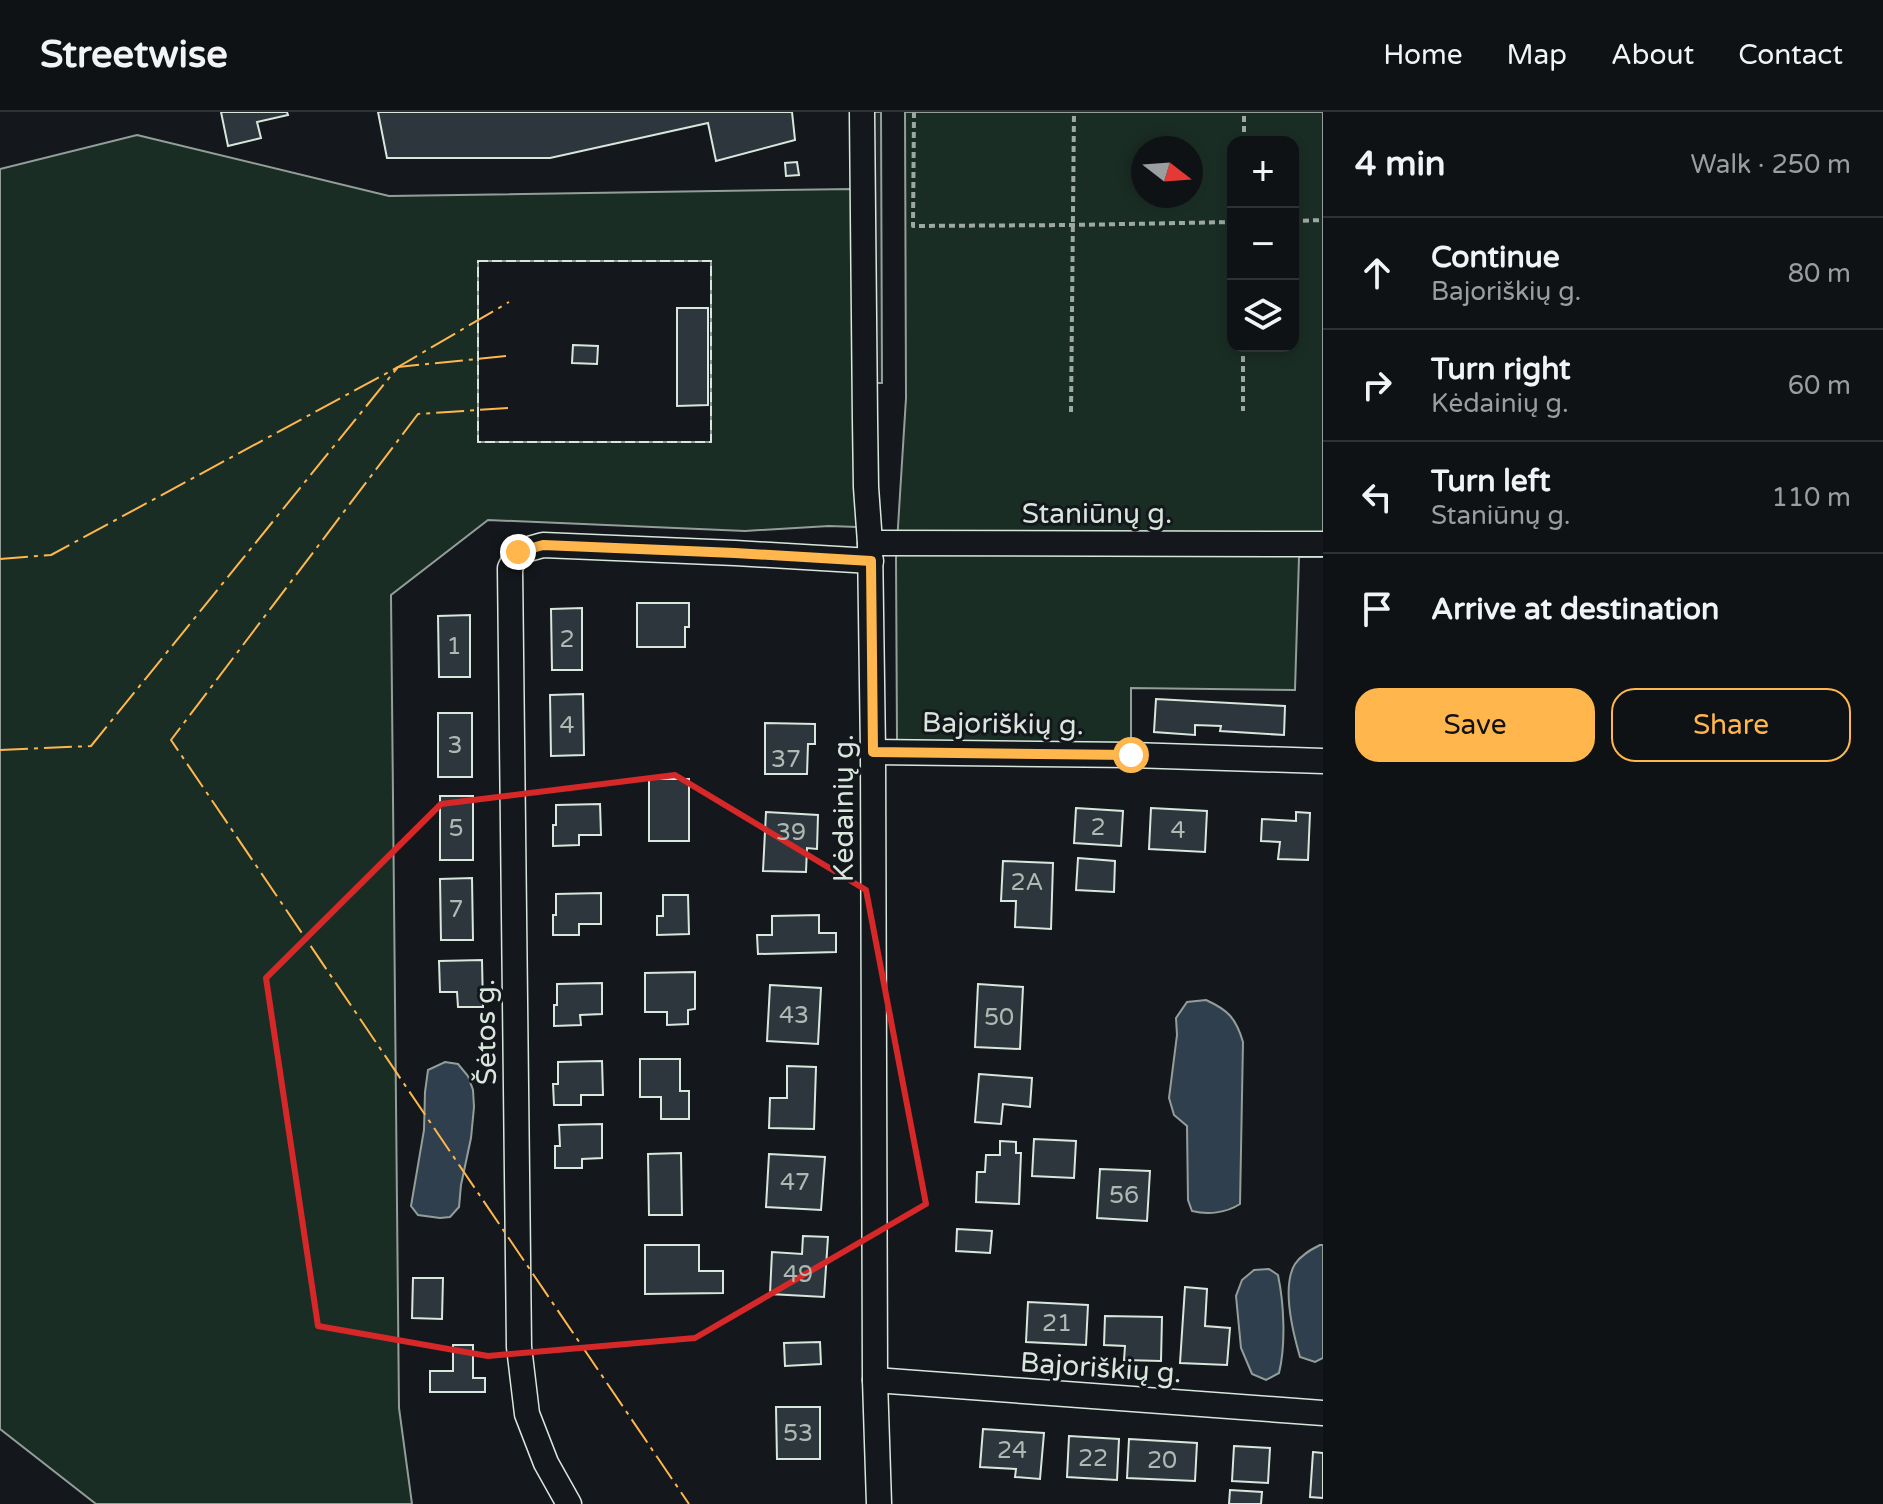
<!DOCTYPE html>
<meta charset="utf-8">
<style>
:root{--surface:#0f1215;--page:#181b1e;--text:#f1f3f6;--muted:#9b9ea0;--line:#2f3234;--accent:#ffb74d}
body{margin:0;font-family:"Varela Round",sans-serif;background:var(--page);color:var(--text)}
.controls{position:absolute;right:24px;top:24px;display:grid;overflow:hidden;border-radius:16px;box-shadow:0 4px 12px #0003}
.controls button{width:72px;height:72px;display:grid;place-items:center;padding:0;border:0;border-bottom:2px solid var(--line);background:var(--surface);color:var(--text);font:40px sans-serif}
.compass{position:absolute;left:1131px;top:24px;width:72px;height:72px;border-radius:50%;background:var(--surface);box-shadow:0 4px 12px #0003;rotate:107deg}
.stop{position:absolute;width:24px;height:24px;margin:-18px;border:6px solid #ffb74d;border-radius:50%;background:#fff}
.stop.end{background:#ffb74d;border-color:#fff;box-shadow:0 2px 8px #0008}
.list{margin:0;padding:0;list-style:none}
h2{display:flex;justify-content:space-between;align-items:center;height:104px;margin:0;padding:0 32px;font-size:34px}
h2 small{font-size:26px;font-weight:400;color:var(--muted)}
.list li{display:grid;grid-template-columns:52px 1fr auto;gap:24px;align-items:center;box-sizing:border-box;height:112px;padding:0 32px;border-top:2px solid var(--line)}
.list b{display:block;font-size:30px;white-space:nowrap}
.list p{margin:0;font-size:26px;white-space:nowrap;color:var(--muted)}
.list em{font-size:26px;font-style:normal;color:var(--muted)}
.actions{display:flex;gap:16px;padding:24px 32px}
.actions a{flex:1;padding:18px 0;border:2px solid var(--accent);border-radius:24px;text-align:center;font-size:28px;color:var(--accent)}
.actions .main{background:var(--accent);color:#111}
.icon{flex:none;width:44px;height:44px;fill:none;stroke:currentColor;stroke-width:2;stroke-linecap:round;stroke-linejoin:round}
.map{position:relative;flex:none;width:1323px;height:1392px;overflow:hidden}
header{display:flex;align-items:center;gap:48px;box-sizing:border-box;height:112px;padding:0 40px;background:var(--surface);border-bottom:2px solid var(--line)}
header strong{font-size:38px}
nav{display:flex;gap:44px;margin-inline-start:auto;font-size:28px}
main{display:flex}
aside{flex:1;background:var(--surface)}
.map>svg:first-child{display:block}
.green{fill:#1a2d24;stroke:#939e99;stroke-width:2;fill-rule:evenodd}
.parking{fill:#24282b;stroke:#939e99;stroke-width:2}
.water{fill:#2f3f4d;stroke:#939e99;stroke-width:2}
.building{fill:#2c363c;stroke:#d8e6dc;stroke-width:2}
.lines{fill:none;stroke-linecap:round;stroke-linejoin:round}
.minor-casing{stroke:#d8e6dc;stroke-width:27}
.path{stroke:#9da8a2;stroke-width:4;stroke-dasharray:6 4;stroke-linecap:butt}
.minor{stroke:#14181c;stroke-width:24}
.fence{stroke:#d8e6dc;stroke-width:2;stroke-dasharray:10 4;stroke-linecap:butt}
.power{stroke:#ffb74d;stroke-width:2;stroke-dasharray:28 6 4 6;stroke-linecap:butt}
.route{stroke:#ffb74d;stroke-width:10}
.marked{fill:none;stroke:#d62828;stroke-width:6;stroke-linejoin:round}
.labels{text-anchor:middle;stroke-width:6;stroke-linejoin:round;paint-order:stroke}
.number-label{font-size:24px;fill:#adbab4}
.street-label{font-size:28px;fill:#d8e6dc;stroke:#14181c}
</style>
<header>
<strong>Streetwise</strong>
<nav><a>Home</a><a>Map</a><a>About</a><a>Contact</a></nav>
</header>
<main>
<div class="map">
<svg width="1323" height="1392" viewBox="0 0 1323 1392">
<rect width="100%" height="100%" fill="#14181c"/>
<g class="green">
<path d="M905 0H1323V445H1299L1295 578 1131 576V637L897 628 896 447 906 286ZM1233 30H1293V234H1233ZM1143 36H1191V84H1143Z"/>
<path d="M137 23 389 84 852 77 857 415 829 414 745 419 488 408 391 483 399 1296 412 1392H96L0 1317V57ZM478 149H711V330H478Z"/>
</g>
<path class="parking" d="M872 0H881L882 271H873Z"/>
<g class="water">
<path d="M1206 888C1228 898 1236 906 1243 930L1240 1092C1226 1101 1208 1103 1192 1099L1188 1088 1187 1014 1174 1003 1169 986 1177 923 1176 906 1187 890Z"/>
<path d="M445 950 458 952 468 964 473 978 474 995 471 1026 461 1073 459 1095 450 1105 440 1106 418 1103 411 1094 424 1018 425 980 428 958Z"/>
<path d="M1320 1133H1323V1246L1315 1250 1300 1245C1293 1221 1281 1175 1295 1152 1301 1143 1310 1138 1320 1133Z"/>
<path d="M1269 1157 1278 1163C1284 1192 1286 1232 1279 1261L1266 1268 1252 1262 1241 1236 1236 1184 1242 1168 1254 1158Z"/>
</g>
<g class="building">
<path d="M221 0H287L288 3 257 10 261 26 228 34Z"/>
<path d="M378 0H792L795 28 716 49 708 11 550 46H387Z"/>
<path d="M797 50 799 63 786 64 785 51Z"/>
<path d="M677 196H708V293L677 294Z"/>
<path d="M573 233 598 234 597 252 572 251Z"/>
<path d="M637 491H689V515H685V535H637Z"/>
<path d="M582 496V558H552L551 497Z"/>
<path d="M470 503V565H439L438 504Z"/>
<path d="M583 582 584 643 551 644 550 583Z"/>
<path d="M1156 587 1285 594 1284 623 1220 619 1221 614 1195 613V623L1154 620Z"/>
<rect x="438" y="601" width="34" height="64"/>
<path d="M765 611 815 612V632H808L807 662H765Z"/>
<rect x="649" y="667" width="40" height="62"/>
<rect x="440" y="684" width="33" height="64"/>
<path d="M600 692 601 723H579V733L553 734V713H556V693Z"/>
<path d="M1076 696 1123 699 1121 734 1074 731Z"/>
<path d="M1151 696 1207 699 1205 740 1149 737Z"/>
<path d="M766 700 818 703 817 737 807 736 806 760 763 759Z"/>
<path d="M1296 700 1310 701 1308 748 1278 747 1280 730 1261 729 1262 707 1296 709Z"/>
<path d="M1078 746 1115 749 1114 780 1076 778Z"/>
<path d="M1003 749 1053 751 1051 817 1015 815 1016 789H1001Z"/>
<path d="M472 766 473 828H441L440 767Z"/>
<path d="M601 781V812H579V823H553V803H556V782Z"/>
<path d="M663 783H688L689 822 657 823V804H663Z"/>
<path d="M819 803V821H836V840L758 842 757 823H772V804Z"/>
<path d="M482 848 483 895H458L457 880H440L439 849Z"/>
<path d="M695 860V897L688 898V912L667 913V900H645V861Z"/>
<path d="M602 871V902L580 903 581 913 554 914V893H557V872Z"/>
<path d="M978 872 1023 875 1020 937 975 935Z"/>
<path d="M770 873 821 876 818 932 767 929Z"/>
<path d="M640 947H680V979H689V1007H661V985H640Z"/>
<path d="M602 949 603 983H581V993H554L553 972H558V950Z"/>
<path d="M787 954 816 955 814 1017 769 1016 770 986H787Z"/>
<path d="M979 962 1032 966 1030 995 1003 992 1001 1012 975 1010Z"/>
<path d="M602 1012V1046L582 1047V1056H555V1034H560L559 1013Z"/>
<path d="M1034 1027 1076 1029 1074 1066 1032 1064Z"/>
<path d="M1000 1029 1016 1030V1041H1021L1019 1092 976 1090 977 1060H985L986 1043H1000Z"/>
<path d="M681 1041 682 1103H649L648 1042Z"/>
<path d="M769 1042 825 1045 821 1098 766 1095Z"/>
<path d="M1100 1057 1150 1059 1147 1109 1097 1106Z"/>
<path d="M957 1117 992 1119 990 1141 956 1139Z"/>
<path d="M803 1124 828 1125 824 1185 770 1182 772 1140 802 1142Z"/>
<path d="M645 1133H699V1159H723V1181L645 1182Z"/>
<path d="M413 1166H443L442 1207 412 1206Z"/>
<path d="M1185 1175 1207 1177 1205 1214 1230 1216 1227 1253 1180 1251Z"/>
<path d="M1028 1190 1088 1193 1086 1233 1026 1230Z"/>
<path d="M1105 1204 1162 1205 1161 1249 1124 1248 1125 1234 1104 1233Z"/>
<path d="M820 1230 821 1252 785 1254 784 1231Z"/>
<path d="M453 1233H473V1266H485V1280H430V1259H453Z"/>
<path d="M776 1295H820V1347H777Z"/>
<path d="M983 1317 1044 1321 1040 1367 1015 1365 1016 1357 980 1355Z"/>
<path d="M1069 1324 1119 1327 1117 1368 1067 1365Z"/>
<path d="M1129 1327 1197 1331 1195 1369 1127 1366Z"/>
<path d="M1234 1334 1270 1336 1268 1371 1232 1369Z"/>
<path d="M1313 1340 1323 1341V1386L1310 1385Z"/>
<path d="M1230 1378 1262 1380 1261 1392H1229Z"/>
</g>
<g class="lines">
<g class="minor-casing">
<g id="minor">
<path d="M862 0 865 308 866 375 870 431 873 640 875 1268 879 1392"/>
<path d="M870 431 1323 432"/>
<path d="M873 640 1131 643 1323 649"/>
<path d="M875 1268 1323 1301"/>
<path d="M569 1392 546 1351 527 1302 519 1235 510 456 518 440 543 433 735 441 871 449"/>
</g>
</g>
<g class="path">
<path d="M914 0 913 114 1072 113 1233 110"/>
<path d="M1244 30V0"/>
<path d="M1293 109 1323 108"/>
<path d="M1243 234V299"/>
<path d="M1071 300 1074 0"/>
</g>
<use href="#minor" class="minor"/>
<rect class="fence" x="478" y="149" width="233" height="181"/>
<g class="power">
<path d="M508 296 418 302 171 628 689 1392"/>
<path d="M0 447 51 443 398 255 509 190"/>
<path d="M0 638 91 634 398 255 506 244"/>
</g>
</g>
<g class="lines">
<path class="route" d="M518 440 543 433 735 441 871 449 873 640 1131 643"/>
</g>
<path class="marked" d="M675 663 866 778 926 1092 695 1226 488 1244 318 1214 266 866 441 692Z"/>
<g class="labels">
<g class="number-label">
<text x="567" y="535">2</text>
<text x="454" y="542">1</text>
<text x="567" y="621">4</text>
<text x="455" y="641">3</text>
<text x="786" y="655">37</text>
<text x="1098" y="723">2</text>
<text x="456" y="724">5</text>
<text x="1178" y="726">4</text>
<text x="791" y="728">39</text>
<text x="1027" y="778">2A</text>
<text x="456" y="805">7</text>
<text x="794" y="911">43</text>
<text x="999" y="913">50</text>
<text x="795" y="1078">47</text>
<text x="1124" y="1091">56</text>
<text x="798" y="1170">49</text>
<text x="1057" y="1219">21</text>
<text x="798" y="1329">53</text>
<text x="1012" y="1346">24</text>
<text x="1093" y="1354">22</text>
<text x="1162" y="1356">20</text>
</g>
<g class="street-label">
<text x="1097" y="411">Staniūnų g.</text>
<text transform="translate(1003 611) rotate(1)" y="10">Bajoriškių g.</text>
<text transform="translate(843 696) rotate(-90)" y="10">Kėdainių g.</text>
<text transform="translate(485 920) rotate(-91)" y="10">Šėtos g.</text>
<text transform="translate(1101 1255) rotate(4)" y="10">Bajoriškių g.</text>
</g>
</g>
</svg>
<div class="controls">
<button>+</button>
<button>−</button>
<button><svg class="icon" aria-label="layers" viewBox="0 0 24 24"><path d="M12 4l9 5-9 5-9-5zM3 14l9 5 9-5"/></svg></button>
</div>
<svg class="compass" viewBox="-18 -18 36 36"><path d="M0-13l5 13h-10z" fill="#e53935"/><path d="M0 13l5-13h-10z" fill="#9b9ea0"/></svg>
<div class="stop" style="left:1131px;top:643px"></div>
<div class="stop end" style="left:518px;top:440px"></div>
</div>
<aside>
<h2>4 min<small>Walk · 250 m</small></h2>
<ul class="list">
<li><svg class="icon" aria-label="ahead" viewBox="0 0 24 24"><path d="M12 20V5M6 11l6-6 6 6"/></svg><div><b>Continue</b><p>Bajoriškių g.</p></div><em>80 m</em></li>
<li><svg class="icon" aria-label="right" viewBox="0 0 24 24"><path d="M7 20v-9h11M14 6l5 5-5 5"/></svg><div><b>Turn right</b><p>Kėdainių g.</p></div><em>60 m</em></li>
<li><svg class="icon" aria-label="left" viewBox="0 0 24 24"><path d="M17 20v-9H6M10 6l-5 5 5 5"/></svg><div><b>Turn left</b><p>Staniūnų g.</p></div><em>110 m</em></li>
<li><svg class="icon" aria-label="arrive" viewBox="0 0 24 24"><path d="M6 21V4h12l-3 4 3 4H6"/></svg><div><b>Arrive at destination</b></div></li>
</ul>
<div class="actions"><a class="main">Save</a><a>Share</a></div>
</aside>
</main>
